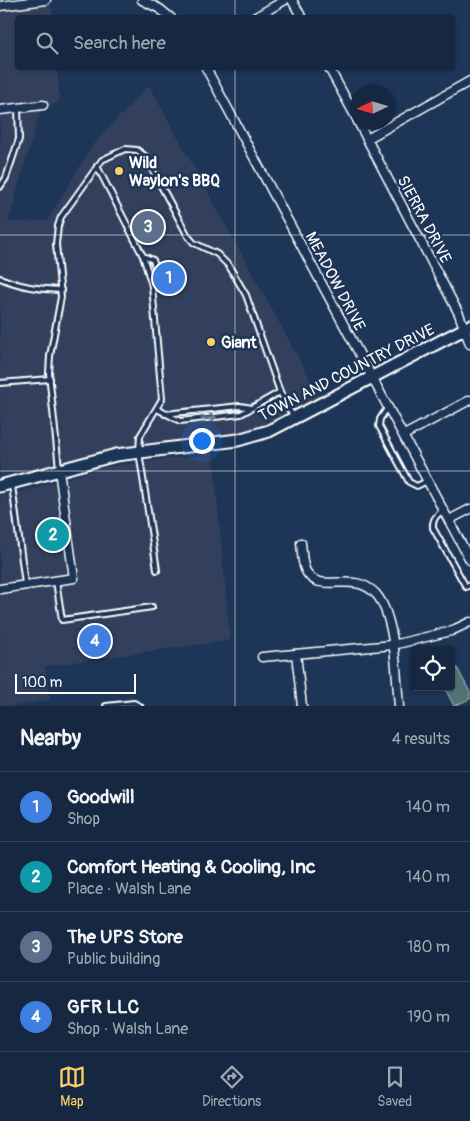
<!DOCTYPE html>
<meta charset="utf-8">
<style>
:root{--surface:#162841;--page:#1f3048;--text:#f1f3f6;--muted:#9ea6b1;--line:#35445a;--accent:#ffd166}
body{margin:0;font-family:Pangolin,sans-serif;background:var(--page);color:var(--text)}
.controls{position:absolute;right:15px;bottom:15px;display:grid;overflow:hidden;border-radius:5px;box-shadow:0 1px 4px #0004}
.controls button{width:45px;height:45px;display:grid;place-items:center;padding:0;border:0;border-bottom:1px solid var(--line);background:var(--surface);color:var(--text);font:25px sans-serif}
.compass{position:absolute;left:350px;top:85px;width:45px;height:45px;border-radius:50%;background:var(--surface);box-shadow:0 1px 4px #0004;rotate:266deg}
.scale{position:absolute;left:15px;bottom:12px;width:121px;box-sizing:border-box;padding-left:5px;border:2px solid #fff;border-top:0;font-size:14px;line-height:18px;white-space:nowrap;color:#fff;-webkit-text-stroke:4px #1d3557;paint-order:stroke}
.you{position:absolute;left:201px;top:440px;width:18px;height:18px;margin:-12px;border:4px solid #fff;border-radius:50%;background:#1a73e8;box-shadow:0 0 0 8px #1a73e833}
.badge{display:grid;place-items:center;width:32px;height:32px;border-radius:50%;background:var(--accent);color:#fff;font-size:16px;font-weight:700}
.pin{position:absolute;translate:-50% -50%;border:2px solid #fff;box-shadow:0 1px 5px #0006}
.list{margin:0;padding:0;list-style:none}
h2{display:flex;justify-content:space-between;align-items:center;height:65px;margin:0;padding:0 20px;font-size:21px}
h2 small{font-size:16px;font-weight:400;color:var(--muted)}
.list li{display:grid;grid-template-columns:32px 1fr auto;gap:15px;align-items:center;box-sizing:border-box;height:70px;padding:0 20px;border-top:1px solid var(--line)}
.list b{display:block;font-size:19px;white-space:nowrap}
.list p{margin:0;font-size:16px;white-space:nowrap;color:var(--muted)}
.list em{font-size:16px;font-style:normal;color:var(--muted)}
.icon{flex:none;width:28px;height:28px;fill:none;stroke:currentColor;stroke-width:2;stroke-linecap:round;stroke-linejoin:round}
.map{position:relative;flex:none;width:470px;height:706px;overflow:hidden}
.search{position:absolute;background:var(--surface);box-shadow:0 1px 4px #0004;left:15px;right:15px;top:15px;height:55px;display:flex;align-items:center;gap:12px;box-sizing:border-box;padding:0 18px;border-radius:5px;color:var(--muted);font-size:19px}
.sheet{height:345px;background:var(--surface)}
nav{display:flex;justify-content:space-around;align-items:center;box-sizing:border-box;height:70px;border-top:1px solid var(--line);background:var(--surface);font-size:14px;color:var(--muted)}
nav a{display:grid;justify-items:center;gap:2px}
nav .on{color:var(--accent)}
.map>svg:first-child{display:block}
.built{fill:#31415d}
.green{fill:#537373;stroke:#a9b9b9}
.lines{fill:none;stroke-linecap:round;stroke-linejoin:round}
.lane-casing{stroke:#fff;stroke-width:8}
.street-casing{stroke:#fff;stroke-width:11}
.secondary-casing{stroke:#fff;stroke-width:15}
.lane{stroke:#1d3557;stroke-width:4}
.street{stroke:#1d3557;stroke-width:8}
.secondary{stroke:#1d3557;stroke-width:11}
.oneway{stroke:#6c7c92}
.grid{fill:none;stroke:#fff;stroke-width:1;stroke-opacity:0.55}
.poi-dot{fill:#ffd166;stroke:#1d3557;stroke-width:2}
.labels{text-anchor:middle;stroke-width:5;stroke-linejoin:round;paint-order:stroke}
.poi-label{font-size:16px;font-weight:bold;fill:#fff;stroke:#1d3557;text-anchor:start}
.street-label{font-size:16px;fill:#fff;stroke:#1d3557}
</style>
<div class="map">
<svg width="470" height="706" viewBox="0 0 470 706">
<rect width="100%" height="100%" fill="#1d3557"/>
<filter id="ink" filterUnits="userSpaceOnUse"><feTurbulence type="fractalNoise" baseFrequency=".02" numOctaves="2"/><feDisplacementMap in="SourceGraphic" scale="10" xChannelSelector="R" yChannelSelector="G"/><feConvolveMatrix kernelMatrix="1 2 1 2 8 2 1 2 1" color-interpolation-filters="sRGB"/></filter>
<g filter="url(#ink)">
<g class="built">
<path d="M51 5 53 17 18 18V68H57L60 101 40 112 8 222 47 221 92 146 149 85 321 399 283 419 256 429 234 435 110 449 49 466 0 475V12Z"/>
<path d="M213 453 230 640 45 666 50 700 15 706H0V495L30 489 105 467Z"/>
</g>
<path class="green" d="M454 662 470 692V699L454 706 444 687H451V663Z"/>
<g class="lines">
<g class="lane-casing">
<g id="lane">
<path d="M97 166 143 256 152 286 162 399 140 436 139 452 157 570"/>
<path d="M0 187 6 178 19 139 18 108"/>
<path d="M143 256 153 260 158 277 152 286"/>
<path d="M0 278C22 287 38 289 61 290"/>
<path d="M0 383 50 379"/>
<path d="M388 407 380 419 379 426 409 482 417 486 427 481"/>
<path d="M157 409 180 421 241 414 280 392"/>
<path d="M165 414 240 406 252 408"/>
<path d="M59 468 49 373 50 356 61 297 56 244 58 226 61 217 102 160 125 149 137 150 145 156 188 236 194 243 217 254 229 266 246 295 280 392 293 416"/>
<path d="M12 485 25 584"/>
<path d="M443 510C437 515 432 519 433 528L466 587 470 585"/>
<path d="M56 581 62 620 152 607"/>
<path d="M106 706 134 703 140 706"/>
</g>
</g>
<g class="street-casing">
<g id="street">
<path d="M142 0 160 9 171 18"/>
<path d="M292 0 302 18"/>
<path d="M0 6 46 0"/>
<path d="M254 18 285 0"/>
<path d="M206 68 470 560"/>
<path d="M329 68 358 121"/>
<path d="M0 110 43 105"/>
<path d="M358 122 459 314 470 344"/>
<path d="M367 139 470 81"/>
<path d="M404 435 470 400"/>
<path d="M449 520 470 509"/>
<path d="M301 543C302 551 302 562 305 569 317 598 352 568 376 594 396 617 396 676 399 706"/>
<path d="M0 589 74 578 59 470"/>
<path d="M296 654 302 706"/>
<path d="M262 657 393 645 451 631 470 622"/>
</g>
</g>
<g class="secondary-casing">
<path id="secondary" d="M0 486 116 455 238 440 269 431 470 326"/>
</g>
<use href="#lane" class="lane"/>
<use href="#street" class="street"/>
<use href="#secondary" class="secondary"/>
</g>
<defs><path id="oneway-shaft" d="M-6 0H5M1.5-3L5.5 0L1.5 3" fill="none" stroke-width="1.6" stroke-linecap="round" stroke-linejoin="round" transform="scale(1.25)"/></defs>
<use class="oneway" href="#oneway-shaft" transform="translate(209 418) rotate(-6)"/>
</g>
<path class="grid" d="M235 0V18M235 68V706M0 235H470M0 471H470"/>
<g class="poi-dot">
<circle cx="119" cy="171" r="5"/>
<circle cx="211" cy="342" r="5"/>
</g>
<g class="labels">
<g class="poi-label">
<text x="129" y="168">Wild<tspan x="129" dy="18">Waylon's BBQ</tspan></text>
<text x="221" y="348">Giant</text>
</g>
<g class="street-label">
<text transform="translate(425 219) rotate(62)" y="6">SIERRA DRIVE</text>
<text transform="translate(336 281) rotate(62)" y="6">MEADOW DRIVE</text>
<text transform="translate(346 372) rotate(-27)" y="6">TOWN AND COUNTRY DRIVE</text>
</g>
</g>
</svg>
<div class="controls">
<button><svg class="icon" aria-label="locate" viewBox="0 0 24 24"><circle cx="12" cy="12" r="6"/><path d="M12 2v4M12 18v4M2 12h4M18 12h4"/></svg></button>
</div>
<svg class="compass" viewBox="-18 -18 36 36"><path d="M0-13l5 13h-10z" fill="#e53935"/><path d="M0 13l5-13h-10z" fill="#9ea6b1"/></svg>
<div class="scale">100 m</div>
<div class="you"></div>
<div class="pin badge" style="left:169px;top:278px;background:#3f7fe0">1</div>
<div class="pin badge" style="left:53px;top:535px;background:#0f9aa8">2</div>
<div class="pin badge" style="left:148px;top:227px;background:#5c6f8a">3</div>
<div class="pin badge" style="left:95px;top:641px;background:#3f7fe0">4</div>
<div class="search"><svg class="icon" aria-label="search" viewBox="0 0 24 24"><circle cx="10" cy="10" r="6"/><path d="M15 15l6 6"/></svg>Search here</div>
</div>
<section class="sheet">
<h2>Nearby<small>4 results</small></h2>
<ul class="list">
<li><span class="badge" style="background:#3f7fe0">1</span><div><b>Goodwill</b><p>Shop</p></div><em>140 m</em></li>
<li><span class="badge" style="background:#0f9aa8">2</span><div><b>Comfort Heating &amp; Cooling, Inc</b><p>Place · Walsh Lane</p></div><em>140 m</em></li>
<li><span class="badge" style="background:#5c6f8a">3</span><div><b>The UPS Store</b><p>Public building</p></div><em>180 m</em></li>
<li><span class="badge" style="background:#3f7fe0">4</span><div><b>GFR LLC</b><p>Shop · Walsh Lane</p></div><em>190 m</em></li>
</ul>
</section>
<nav>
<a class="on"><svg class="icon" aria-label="map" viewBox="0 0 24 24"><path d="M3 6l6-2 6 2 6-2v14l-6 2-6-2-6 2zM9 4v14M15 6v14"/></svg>Map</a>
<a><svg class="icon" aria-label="directions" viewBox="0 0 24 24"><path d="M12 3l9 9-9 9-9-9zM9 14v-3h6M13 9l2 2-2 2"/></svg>Directions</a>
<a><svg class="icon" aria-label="saved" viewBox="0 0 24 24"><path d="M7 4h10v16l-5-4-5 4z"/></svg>Saved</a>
</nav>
